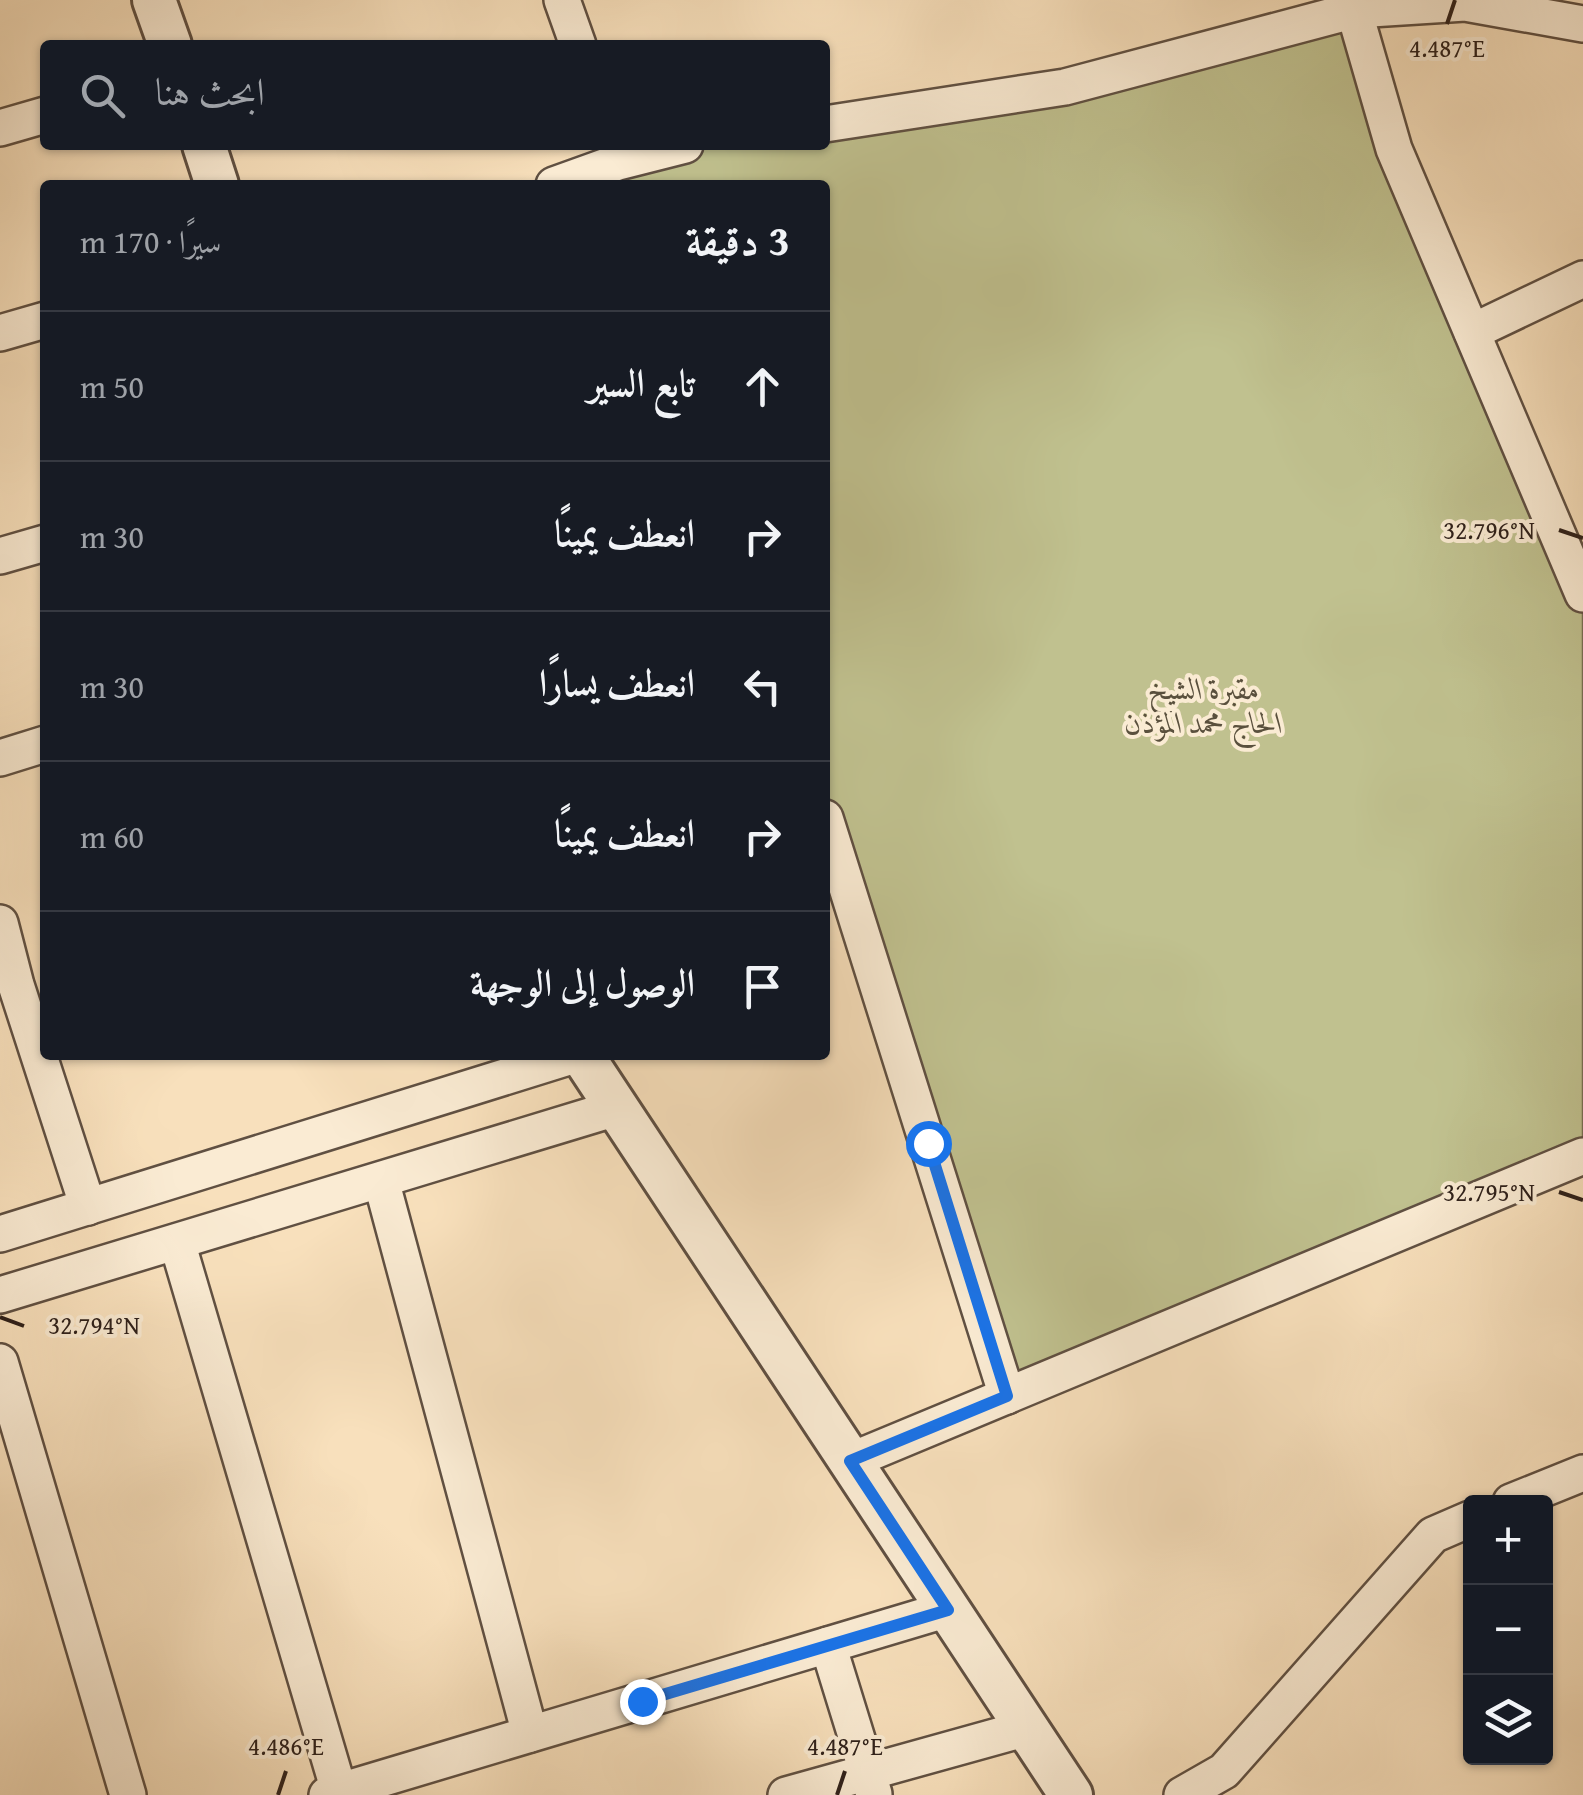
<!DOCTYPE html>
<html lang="ar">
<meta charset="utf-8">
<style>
:root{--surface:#171b24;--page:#20242c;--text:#f1f3f6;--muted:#9ea1a6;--line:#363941}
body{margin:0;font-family:"Gentium Book Plus",Amiri,serif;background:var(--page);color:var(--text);direction:rtl}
.controls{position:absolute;right:30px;bottom:30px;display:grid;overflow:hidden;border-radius:10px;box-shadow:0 2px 8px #0004}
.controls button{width:90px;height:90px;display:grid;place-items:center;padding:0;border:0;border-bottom:2px solid var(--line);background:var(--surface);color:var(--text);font:50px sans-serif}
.stop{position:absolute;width:30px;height:30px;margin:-22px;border:8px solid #1a73e8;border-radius:50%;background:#fff}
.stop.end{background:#1a73e8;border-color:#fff;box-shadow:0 2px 10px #0008}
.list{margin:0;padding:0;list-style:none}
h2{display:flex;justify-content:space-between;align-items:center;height:130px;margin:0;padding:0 40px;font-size:42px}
h2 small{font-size:32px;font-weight:400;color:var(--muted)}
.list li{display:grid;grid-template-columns:65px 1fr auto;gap:30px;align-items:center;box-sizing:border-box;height:150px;padding:0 40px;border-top:2px solid var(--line)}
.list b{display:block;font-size:38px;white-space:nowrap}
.list em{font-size:32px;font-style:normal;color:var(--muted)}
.icon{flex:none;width:55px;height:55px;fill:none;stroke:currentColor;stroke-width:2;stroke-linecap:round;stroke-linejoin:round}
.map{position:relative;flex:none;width:1583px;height:1795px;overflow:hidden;direction:ltr}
.search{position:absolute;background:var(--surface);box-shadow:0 2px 8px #0004;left:40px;top:40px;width:790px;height:110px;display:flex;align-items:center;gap:25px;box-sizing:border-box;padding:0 35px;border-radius:10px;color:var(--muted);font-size:38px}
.panel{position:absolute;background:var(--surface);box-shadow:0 2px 8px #0004;left:40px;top:180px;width:790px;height:880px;border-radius:10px;direction:rtl}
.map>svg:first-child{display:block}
.green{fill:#c0c18f;stroke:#777054;stroke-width:2.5}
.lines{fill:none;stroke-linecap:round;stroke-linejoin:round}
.minor-casing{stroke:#605042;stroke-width:40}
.tertiary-casing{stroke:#605042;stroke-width:48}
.minor{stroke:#faebd3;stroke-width:35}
.tertiary{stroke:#faebd3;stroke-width:42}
.route{stroke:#1a73e8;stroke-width:12}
.ticks{fill:none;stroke:#2e201a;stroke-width:4}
.labels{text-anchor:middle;stroke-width:8;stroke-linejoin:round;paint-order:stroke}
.park-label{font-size:30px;font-style:italic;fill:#5a503d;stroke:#faebd3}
.ticks-label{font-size:25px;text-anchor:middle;fill:#2e201a;stroke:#faebd3;stroke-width:8;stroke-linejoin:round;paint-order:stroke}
</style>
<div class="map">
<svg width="1583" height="1795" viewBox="0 0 1583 1795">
<rect width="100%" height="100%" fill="#f8e0bc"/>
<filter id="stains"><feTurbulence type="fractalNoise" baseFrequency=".002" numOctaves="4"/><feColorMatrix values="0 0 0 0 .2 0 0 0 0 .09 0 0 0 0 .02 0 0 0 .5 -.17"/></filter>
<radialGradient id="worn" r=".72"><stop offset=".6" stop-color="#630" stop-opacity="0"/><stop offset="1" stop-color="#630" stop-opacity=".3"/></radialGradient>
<path class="green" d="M1355 10 1583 594V1156L1007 1396 825 818V185H625L618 162 713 145H825V125Z"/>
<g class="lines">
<g class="minor-casing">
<g id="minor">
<path d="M562 0 578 45"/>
<path d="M1351 0 1394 149 1583 594"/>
<path d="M825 124 1065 87 1355 10 1465 3 1583 24"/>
<path d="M0 128 45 115"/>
<path d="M554 185 618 162 685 145"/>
<path d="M1472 332 1583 279"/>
<path d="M0 333 45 320"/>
<path d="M0 556 45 543"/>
<path d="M0 758 45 744"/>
<path d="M825 818 1007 1396"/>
<path d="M0 923 16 985 88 1207"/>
<path d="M381 1180 530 1734"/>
<path d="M0 1234 575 1055"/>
<path d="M177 1242 339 1791"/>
<path d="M0 1295 616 1108"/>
<path d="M0 1362 128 1795"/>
<path d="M850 1461 1583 1156"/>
<path d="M1511 1502 1583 1473"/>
<path d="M828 1645 874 1794"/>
<path d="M327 1795 948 1609"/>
<path d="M786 1795 1027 1728"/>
<path d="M1182 1795 1224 1771 1433 1535 1470 1519"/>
</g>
</g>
<g class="tertiary-casing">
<g id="tertiary">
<path d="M154 0 170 45"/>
<path d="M204 145 217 185"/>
<path d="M582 1055 1071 1795"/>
</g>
</g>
<use href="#minor" class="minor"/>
<use href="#tertiary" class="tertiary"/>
</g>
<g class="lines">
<path class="route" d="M642 1701 948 1610 850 1461 1007 1396 928 1143"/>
</g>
<path class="ticks" d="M1447 24 1455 0M1559 530 1583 538M1559 1192 1583 1200M0 1317 24 1326M278 1795 286 1771M837 1795 845 1771"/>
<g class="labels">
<g class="park-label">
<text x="1204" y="699">مقبرة الشيخ<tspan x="1204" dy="34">الحاج محمد المؤذن</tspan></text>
</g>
</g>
<g class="ticks-label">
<text x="1447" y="57">4.487°E</text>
<text x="1489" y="539">32.796°N</text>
<text x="1489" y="1201">32.795°N</text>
<text x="94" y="1334">32.794°N</text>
<text x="286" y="1755">4.486°E</text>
<text x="845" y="1755">4.487°E</text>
</g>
<rect width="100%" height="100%" filter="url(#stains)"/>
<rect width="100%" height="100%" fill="url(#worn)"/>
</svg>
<div class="controls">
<button>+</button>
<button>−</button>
<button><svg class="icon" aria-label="layers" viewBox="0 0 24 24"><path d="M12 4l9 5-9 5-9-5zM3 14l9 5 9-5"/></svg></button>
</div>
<div class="stop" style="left:928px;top:1143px"></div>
<div class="stop end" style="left:642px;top:1701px"></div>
<div class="search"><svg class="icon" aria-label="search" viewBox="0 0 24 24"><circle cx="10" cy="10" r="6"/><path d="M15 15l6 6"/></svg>ابحث هنا</div>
<section class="panel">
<h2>3 دقيقة<small>سيرًا · 170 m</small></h2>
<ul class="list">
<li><svg class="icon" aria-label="ahead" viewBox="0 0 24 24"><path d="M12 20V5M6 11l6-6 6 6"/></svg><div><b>تابع السير</b></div><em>50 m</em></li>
<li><svg class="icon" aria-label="right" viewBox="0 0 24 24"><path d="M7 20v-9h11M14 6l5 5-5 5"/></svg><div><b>انعطف يمينًا</b></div><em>30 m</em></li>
<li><svg class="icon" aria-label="left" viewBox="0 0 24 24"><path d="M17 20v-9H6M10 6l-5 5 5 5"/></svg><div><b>انعطف يسارًا</b></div><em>30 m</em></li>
<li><svg class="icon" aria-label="right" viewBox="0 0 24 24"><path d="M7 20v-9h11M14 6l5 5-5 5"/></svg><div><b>انعطف يمينًا</b></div><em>60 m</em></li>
<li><svg class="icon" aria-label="arrive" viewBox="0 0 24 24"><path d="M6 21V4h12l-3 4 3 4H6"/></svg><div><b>الوصول إلى الوجهة</b></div></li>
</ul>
</section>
</div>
